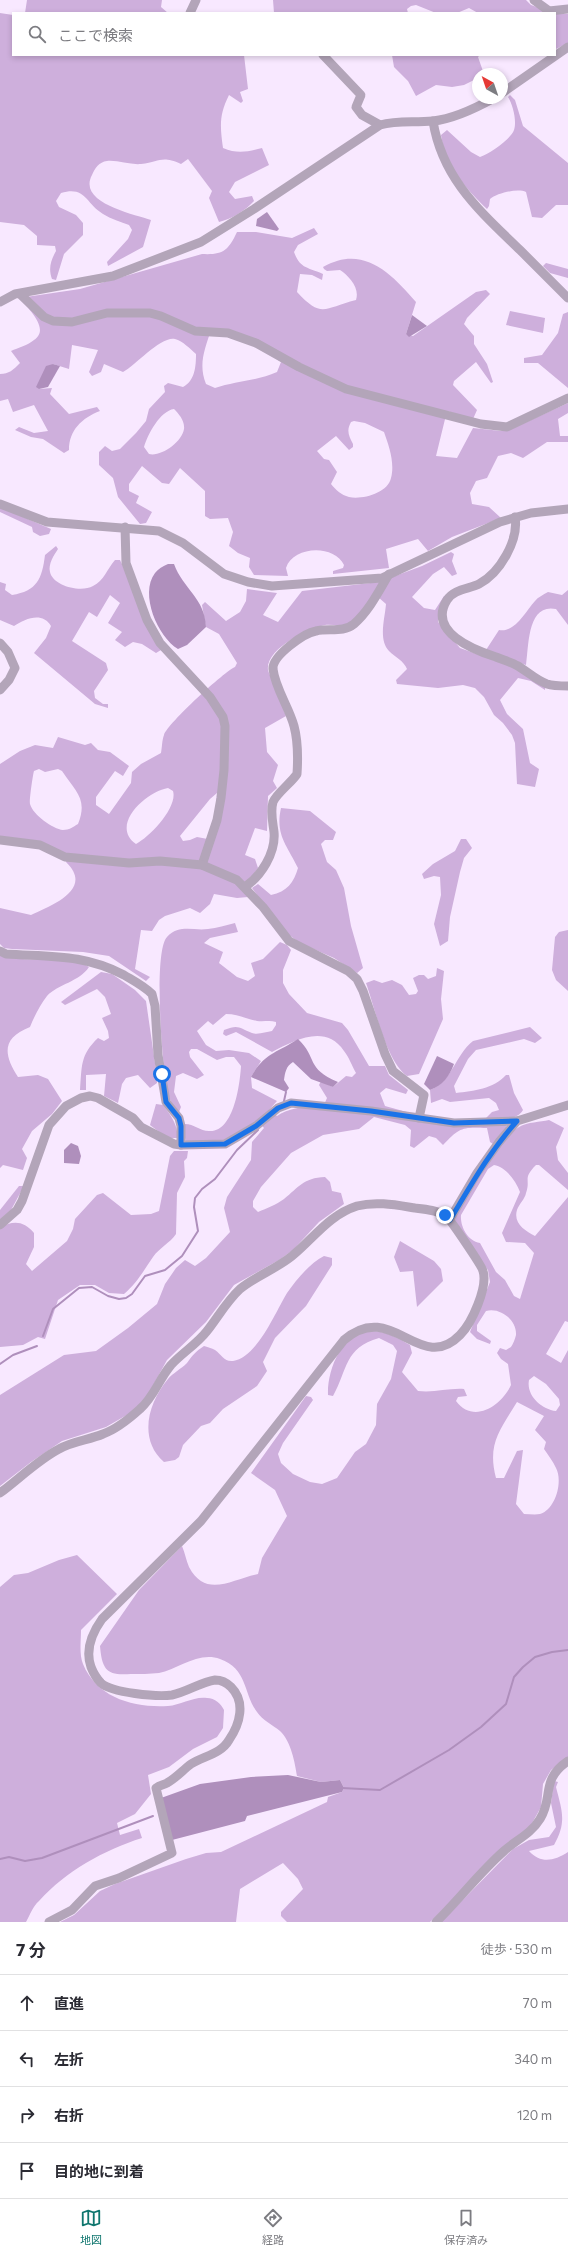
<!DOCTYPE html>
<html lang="ja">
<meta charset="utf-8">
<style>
:root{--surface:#fff;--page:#f2f2f3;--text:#2b2b33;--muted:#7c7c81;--line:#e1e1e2;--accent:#0f766e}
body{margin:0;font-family:Commissioner,"Noto Sans JP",sans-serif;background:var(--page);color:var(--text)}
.compass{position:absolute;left:472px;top:68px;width:36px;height:36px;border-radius:50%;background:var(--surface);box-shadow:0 2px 6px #0003;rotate:320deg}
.stop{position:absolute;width:12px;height:12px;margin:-9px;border:3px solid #1a73e8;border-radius:50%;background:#fff}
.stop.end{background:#1a73e8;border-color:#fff;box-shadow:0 1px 4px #0008}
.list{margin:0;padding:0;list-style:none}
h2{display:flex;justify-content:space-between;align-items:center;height:52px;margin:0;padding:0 16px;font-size:17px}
h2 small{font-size:13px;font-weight:400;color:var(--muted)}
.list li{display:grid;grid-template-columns:26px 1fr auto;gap:12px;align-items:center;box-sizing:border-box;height:56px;padding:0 16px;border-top:1px solid var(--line)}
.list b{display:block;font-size:15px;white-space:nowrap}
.list em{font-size:13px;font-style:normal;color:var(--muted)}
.icon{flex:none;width:22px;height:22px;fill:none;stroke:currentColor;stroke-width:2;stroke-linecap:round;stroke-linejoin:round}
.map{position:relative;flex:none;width:568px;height:1922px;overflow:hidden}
.search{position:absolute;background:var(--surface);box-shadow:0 2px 6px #0003;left:12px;right:12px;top:12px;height:44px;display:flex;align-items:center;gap:10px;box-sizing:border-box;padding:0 14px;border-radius:0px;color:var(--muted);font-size:15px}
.sheet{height:276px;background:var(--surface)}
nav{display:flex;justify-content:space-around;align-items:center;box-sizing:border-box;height:56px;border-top:1px solid var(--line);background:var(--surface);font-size:11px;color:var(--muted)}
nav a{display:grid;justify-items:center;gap:2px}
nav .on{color:var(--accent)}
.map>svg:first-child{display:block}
.green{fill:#ceafdc;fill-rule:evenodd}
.water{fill:#af8fbc}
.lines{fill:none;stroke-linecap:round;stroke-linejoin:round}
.stream{stroke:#af8fbc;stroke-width:2}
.minor{stroke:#b3a5b9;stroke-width:9}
.route{stroke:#1a73e8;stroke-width:5}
</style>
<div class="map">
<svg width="568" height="1922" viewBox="0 0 568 1922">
<rect width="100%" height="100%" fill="#f8e8ff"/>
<g class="green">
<path d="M27 0H162L161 7 168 13H25Z"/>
<path d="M273 0H526L531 5 553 13H478L469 8 457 13H436L416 5 411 6 407 9 408 13H274Z"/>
<path d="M0 13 13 15V55H244L248 89 240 92 243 101 241 103 229 95C219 115 220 126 223 148 237 154 247 152 262 148L269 165 235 182 229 192 235 199 252 196 254 201C246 210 232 219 219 222L209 198 212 191 188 159 181 164C161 155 160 162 141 164 130 165 118 160 107 161 99 162 95 168 92 175 77 203 134 214 151 220L143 247 108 266 107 262 128 239 132 230 129 225C121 222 111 219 103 214 85 203 86 186 61 193L56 201 59 207 76 215 83 223V235L64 254 56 280 52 279C48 268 51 260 56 251L55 246 37 245V236L24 225 0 222Z"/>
<path d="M555 14H568V43L556 49Z"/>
<path d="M392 55H480L478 57 484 74H478V78L464 85 452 87 436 85 416 96 408 81 394 67Z"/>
<path d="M510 95 515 100 523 126 568 163V205H556L542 218 532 217 526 192C518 188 497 193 490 199L489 206 487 209C466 189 445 165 441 135L447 130 471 152 480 157C489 154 511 139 514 130 517 121 513 105 508 97Z"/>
<path d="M314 228 318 234 298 245 294 252C300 269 308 267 323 274L322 280 312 275 300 274 297 292C322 319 324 308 356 300 360 288 349 276 340 270L327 271 324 269 323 267C363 244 391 273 416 302L406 334 413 336 476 292 486 290 490 294 467 318 464 324 474 336V344L487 364 493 382 491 383 476 362 454 381 453 385 477 410 473 419 447 411 436 456 457 458 473 428 501 431 509 430 568 403V413L558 419 560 436H568V442H547L523 458 511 453 498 456 487 478 476 481 470 493 472 504 489 507 501 518 452 537 428 551 418 539 386 549 389 568 333 574V571L343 568 344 565C334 544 293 546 286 568L288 576 254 575 249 567 250 558 238 553 229 546 233 532 228 518 210 519 205 516V491L180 468 169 484 162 483 142 466 129 484V491L139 496 136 503 152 512 146 523 140 524 118 497 113 478 99 465V452L105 446 112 451 120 449 136 433 146 421 149 409 165 392 164 386 168 383 183 387C195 381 196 366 196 354 190 349 183 341 175 339 161 336 136 365 123 372L104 364 101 372 92 376 89 372 98 350 72 345 69 369 53 364 39 389 52 388 50 394 69 414 97 407 100 411C82 418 69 430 69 450L64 453 43 439 31 437 15 430 19 427 34 433 48 431 34 405 13 412 8 399 0 401V374C9 374 13 370 20 363L11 351C18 348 28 345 34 340 51 329 27 307 19 298L80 289 202 254C223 255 228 251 237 232H256L292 238ZM211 330 235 331 281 362 277 372C257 381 235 381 215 388L206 384C198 364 205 349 211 330ZM174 409C179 414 185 421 184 429 182 442 161 457 149 454L144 447C148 434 160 411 174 409ZM354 421 365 423 384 432C389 446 395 463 391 478 388 493 362 500 349 497 341 495 336 490 331 484L337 472 329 460 324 459 317 451 336 436 349 450 353 447V444C349 436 346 431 351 422Z"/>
<path d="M546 263 568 269V278L550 273 543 266Z"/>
<path d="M510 311 545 318 543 333 506 325Z"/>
<path d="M568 312V388L538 363H524V358L542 355 558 333 563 314Z"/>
<path d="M0 507 51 529 49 534 40 536 33 532 32 527 0 512Z"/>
<path d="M56 546 58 549C54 555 48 564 50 572 53 586 81 593 93 586 104 581 107 569 115 560H120L161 650 156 653 142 644 133 642 125 647 115 640 122 632 108 623 120 603 110 595 97 617 89 612 72 641 106 663 108 670 94 691 95 698 103 704H108V708L95 704 34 653 46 638 51 626C42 611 25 619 14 626L0 620V582L6 584 5 590 12 595C37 591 42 579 45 555Z"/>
<path d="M451 552 454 554 452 561 457 574 452 576 444 567 433 574 412 597 424 608 435 610 444 596 446 597 438 613V622L460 648 513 667 545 687V690L531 681 518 678 500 700 507 714 523 729 530 763 539 769 535 787 517 784 515 743 512 735 503 723 494 715 484 697 475 688 463 685 438 688 397 684 396 680 407 669C404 661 395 657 389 651 378 640 385 618 386 604L378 597C370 605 361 616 351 622 342 628 334 624 325 625 309 628 265 649 268 670 269 675 273 679 275 684 280 694 282 705 286 716L265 728 267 752 278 765 273 781 277 788 268 796 267 831 255 828 245 855 255 859 258 868 252 877 248 897 237 898 214 894 210 904 200 913 190 908 165 916 159 920 152 931 141 930 135 969 150 977 146 981 109 956 83 952 12 949 4 948 0 944V908L31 915C53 905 94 889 66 862L67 854 0 838V764L20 751 35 745 53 748 58 737 85 745 91 743 98 750 110 752 129 766 123 776 115 771 96 797V805L109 814 131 783 132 772 141 764 161 753C162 748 162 740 164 735 168 723 225 671 235 667L237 663 219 634 206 627 202 605 205 602 226 621 240 612 246 601 247 589 277 593 263 615 278 622 302 591 379 582 422 566ZM39 769 45 772 58 769 62 771C76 792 88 799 78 824 73 827 69 830 63 830 53 829 33 815 30 804 29 801 33 774 34 771ZM168 788 173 791C178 807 150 837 136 844 109 825 147 791 168 788ZM217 793 213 840 197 837 190 840 183 841 180 836 210 799Z"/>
<path d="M568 590V625L556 609C527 603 529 646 526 665L486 650 499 630C515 633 525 612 535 601 538 597 543 595 548 592L562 595Z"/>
<path d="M281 808 310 811 336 832 333 840H325L321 844 327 862 336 870 344 888 351 926 363 968 357 973 334 958 300 943 289 935 279 925 252 888 258 884 271 895C287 892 294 882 298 868 287 845 275 835 281 808Z"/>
<path d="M461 839H466L472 848 464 858 460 872 450 917 448 941 440 946 434 924 441 895 440 877 434 876 424 879 422 874 433 864 455 851Z"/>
<path d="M235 923 238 932 210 938 204 943 223 952 219 963 237 977 248 981 255 976 251 963 263 959 280 942 287 945 291 950 283 970V983L289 994 307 1013 342 1023 348 1030 369 1066H385L389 1075 408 1090 406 1094 386 1088 380 1093 385 1106 414 1114 412 1120 506 1125 507 1128 493 1144 490 1142 487 1128C462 1127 460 1127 443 1145L436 1138 429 1136 414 1148 410 1146 411 1130 405 1125 374 1117 359 1129 323 1135 291 1153 261 1187 253 1201V1207L258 1212C267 1208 276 1205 284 1199 299 1187 303 1178 325 1177L330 1182 332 1191 341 1193 344 1204 319 1222 293 1250 279 1260 234 1285 206 1322 167 1360 145 1400 132 1412 106 1427 62 1441 31 1462 0 1486V1395L64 1355 96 1351 128 1328 157 1304 165 1284 176 1268 185 1260 195 1266 206 1258 230 1232 224 1208 227 1197 251 1160 252 1142 264 1128 258 1121 225 1141 186 1142 184 1134 185 1124C194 1124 200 1131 209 1131 234 1133 240 1083 241 1066L234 1057H226L217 1060 197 1049H191L189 1052 190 1057 204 1075 197 1079 183 1073 176 1076 174 1092 181 1107 179 1112C175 1107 171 1103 169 1097 162 1075 153 951 167 937 179 924 193 931 208 929 217 928 226 925 235 923ZM226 1014C238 1014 246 1019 257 1021 264 1022 270 1020 276 1022V1025L272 1031C266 1032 258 1035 252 1033 239 1028 239 1024 224 1030L223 1034 226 1036 236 1032 272 1052C294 1041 325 1023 344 1051 349 1057 352 1066 356 1073L352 1077 346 1076 333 1087 321 1081 319 1085 327 1098 323 1107C307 1106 290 1107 277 1116L269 1110 277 1101 252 1088 251 1077 261 1061 249 1053 229 1050 216 1051 206 1045 197 1031 208 1021 213 1025Z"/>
<path d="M568 930V991L556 980 552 970 555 937 559 932Z"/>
<path d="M0 954C24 966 65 952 89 967 79 982 58 984 47 996 40 1005 34 1017 30 1027 2 1038 3 1054 18 1077L38 1075 48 1079 62 1101 52 1114 32 1131 22 1149 27 1158 23 1170 3 1165 0 1168Z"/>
<path d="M437 968 444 971 441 999 443 1019 419 1074 407 1076C386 1061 375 1008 366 983L374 980 382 983 392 980 402 985 409 995 416 994 418 991 413 978 419 975H424L428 979 436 976Z"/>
<path d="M101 972 112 974 135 990 146 1001 157 1077V1083L150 1088 138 1075 126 1078 122 1084 118 1103 104 1096 106 1074 86 1075V1090H80C82 1066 80 1055 98 1038L104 1041 109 1038 108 1031 102 1018 111 1014 105 997 97 989 65 1005 61 1002Z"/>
<path d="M530 1027 542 1038 535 1043 524 1039 476 1050 468 1059 454 1086 456 1093C474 1091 493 1089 506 1075H509L514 1093 523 1110C516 1122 499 1118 486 1118L492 1112 499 1110 496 1103 489 1098 450 1102 442 1099 431 1103 430 1090C452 1082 455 1055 473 1041Z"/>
<path d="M156 1104 163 1105C170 1114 179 1126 177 1138H167L150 1125Z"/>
<path d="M549 1120 564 1128 556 1147 558 1160 568 1173V1190L539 1165H536C522 1179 531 1179 526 1193 525 1199 519 1204 517 1210 513 1223 525 1231 535 1236L568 1197V1322L565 1321 546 1354 561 1363 568 1350V1758L551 1770 543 1784 541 1807 531 1825 430 1922H287L281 1916V1912L303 1889 298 1879 283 1863 240 1889 236 1922H60L74 1915 100 1891 115 1884 186 1859 206 1853 221 1852 327 1802 328 1797 342 1792 344 1788 340 1780 321 1782 297 1776C295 1763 291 1741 280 1731 273 1725 262 1720 257 1712 243 1693 248 1669 220 1659 199 1651 178 1669 159 1673 150 1674 140 1674 131 1674 107 1676 102 1670 100 1646L139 1590 182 1546C185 1553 186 1560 189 1567 206 1599 232 1579 258 1574L262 1558 287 1516 275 1490 251 1473 306 1396 311 1397 313 1400 283 1443 278 1454 281 1463 293 1474 310 1482 322 1484 337 1478 355 1452 366 1444 376 1425 377 1404 391 1379 397 1351 393 1345 379 1338C344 1348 348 1369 333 1396L328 1395C327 1370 342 1331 372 1331 386 1331 398 1338 410 1345L412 1353 402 1372 418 1391C434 1393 448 1388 464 1389L467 1396 458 1397 456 1401C474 1425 502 1405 511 1385L508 1364 501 1359 497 1353 500 1348 506 1350 511 1347C513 1344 515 1339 516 1335 517 1320 500 1307 486 1311L477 1325V1331L491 1341 490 1344 477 1339 470 1332 490 1282 488 1270 454 1223 456 1216C470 1192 495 1141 519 1127 528 1122 540 1122 549 1120ZM494 1165C506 1167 516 1181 520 1192L502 1233 506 1242 525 1243 534 1253 520 1299 514 1296 505 1280 496 1272 480 1243C467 1241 460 1226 461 1215L488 1169ZM534 1376 546 1384 559 1399 560 1405 556 1411C541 1409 526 1395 529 1380ZM517 1402 544 1416 535 1430 546 1442 544 1449C548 1455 553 1461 556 1468 563 1481 556 1509 540 1514 535 1515 529 1514 524 1514L516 1504 523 1450 517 1451 504 1478H496C487 1444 500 1430 517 1402Z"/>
<path d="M174 1151H188L187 1158 184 1161 185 1177 177 1193 176 1234C170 1243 159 1248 153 1257 144 1270 137 1283 124 1294L109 1293 95 1285H80L58 1300 45 1339 38 1337 23 1345 0 1347V1228C13 1220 24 1221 34 1233V1247L26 1264 32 1271 67 1241 73 1229 75 1219 97 1195 103 1193 131 1215 151 1214 159 1211 170 1156Z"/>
<path d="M19 1186H24L11 1210 0 1220V1210Z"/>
<path d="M400 1241 434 1261 441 1269 443 1281 417 1307 413 1271 400 1272 394 1257Z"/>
<path d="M324 1256 332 1258V1265L306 1306 275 1338 263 1362 267 1371 257 1386 223 1409 210 1423 201 1426 183 1445 179 1457 175 1460 164 1462C138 1439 148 1403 168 1379 173 1373 181 1369 187 1363 192 1356 196 1351 204 1346 207 1347 212 1348 215 1350 222 1355 224 1362 233 1361 257 1358 276 1311 287 1293 296 1280 310 1263 324 1256Z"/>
<path d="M77 1555 117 1594 81 1630C81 1641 79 1654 83 1664 97 1698 134 1708 168 1706 181 1705 194 1696 207 1698 215 1698 221 1704 224 1710L223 1728 217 1737 193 1749 169 1767 148 1775 151 1794 135 1814 117 1823 120 1835 139 1829 142 1838C104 1850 66 1871 39 1901 33 1906 30 1915 26 1922H0V1587L14 1575 28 1573 59 1560Z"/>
<path d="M554 1781 558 1782 556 1787C562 1811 567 1822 554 1845L529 1851C541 1864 554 1861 568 1852V1922H441L513 1849 529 1840 549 1837 556 1827 551 1803Z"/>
</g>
<g class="water">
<path d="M267 212 279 229 277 231 256 226 257 219Z"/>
<path d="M412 315 427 326 409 337 406 334Z"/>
<path d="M53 364 60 366 48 387 39 389 36 387 46 366Z"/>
<path d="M168 564H174C183 589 205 598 206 627L187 645 178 649C158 637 139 594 155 573 158 569 163 566 168 564Z"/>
<path d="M298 1039C318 1058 305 1068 338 1082L333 1087 311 1079 293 1062C286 1066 285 1073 284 1080L289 1088 286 1092 251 1077C264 1053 277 1053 298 1039Z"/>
<path d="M437 1056 454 1064C449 1077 443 1085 430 1090L424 1084Z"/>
<path d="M71 1143 78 1146 81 1156 79 1164 64 1163V1150Z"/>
<path d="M288 1775 321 1782 340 1780 344 1788 342 1792 247 1816 245 1821 172 1840 161 1798 200 1784 251 1777Z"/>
</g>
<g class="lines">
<g class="stream">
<path d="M284 1101 286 1092"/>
<path d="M43 1336 53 1309 79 1288 92 1287 108 1296 119 1299 126 1298 132 1294 145 1276 165 1270 182 1256 198 1231 194 1207 195 1198 202 1189 215 1179 237 1150 258 1130"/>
<path d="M0 1364 13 1355 37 1346"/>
<path d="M342 1788 380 1790 449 1750 481 1727 506 1704 514 1677 523 1667 535 1657 552 1652 568 1650"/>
<path d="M0 1859 9 1857 25 1861 42 1858 153 1816"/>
</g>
<g class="minor">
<path d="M534 0 549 11 568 9"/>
<path d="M190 13 196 0"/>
<path d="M323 55 361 95 356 107 362 115 380 125"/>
<path d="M502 93 568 47"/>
<path d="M433 121C442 179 481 212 520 250 536 266 552 282 568 298"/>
<path d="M20 294 44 317 53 321 72 322 107 313H150L161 316 195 331 228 333 256 343 299 367 346 389 481 424 507 427 568 398"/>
<path d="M0 302 15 294 113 276 201 242 254 209 380 125C398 120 414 123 433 121 453 119 476 108 494 98"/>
<path d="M0 504 47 522 159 531 183 543 224 574 248 582 272 586 382 578 500 522 531 513 568 509"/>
<path d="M515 517C519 540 500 573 479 584 469 589 454 589 447 600 427 632 474 650 496 657 503 660 511 662 518 666 528 672 536 680 547 684 553 686 561 686 568 686"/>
<path d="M125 527 126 563 147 620 160 643 210 697 223 717 225 726 224 770 221 798 217 820 202 865"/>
<path d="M0 643 8 652 15 668 9 680 0 690"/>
<path d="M0 840 40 845 65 857 129 863 160 861 202 865 237 880 263 907 289 941 348 971 357 979 363 991 385 1054 393 1071 424 1095 419 1118"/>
<path d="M245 887C261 876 276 853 274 832 273 823 270 812 273 802 276 794 292 782 297 774 298 759 298 741 294 726 289 707 275 688 273 669 272 656 304 633 316 631 329 628 343 633 354 624 369 611 379 591 389 574"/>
<path d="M0 951 6 954C51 957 84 954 124 975 134 981 144 986 152 994L155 1006 158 1055 166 1102 179 1118 181 1126V1145"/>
<path d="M450 1219 477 1173 499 1142 517 1121 568 1105"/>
<path d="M0 1225 17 1210 22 1201 49 1125 66 1106 81 1098 90 1096 98 1098 133 1118 141 1127 174 1144 181 1145 225 1144 256 1126 278 1108 291 1103 371 1111 454 1123 517 1121"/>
<path d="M0 1493C19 1479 38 1460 59 1449 73 1441 89 1440 103 1434 117 1429 129 1419 140 1409 154 1397 159 1379 171 1365 182 1353 197 1344 207 1331 218 1317 227 1301 240 1289 256 1276 276 1269 292 1256 314 1238 329 1215 357 1206 376 1201 396 1205 415 1208 425 1209 438 1210 446 1216 450 1219 482 1266 483 1271 488 1287 472 1323 460 1335 420 1376 392 1298 344 1340L201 1521 102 1619C92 1633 85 1650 91 1667 93 1672 97 1679 101 1683 112 1693 157 1697 172 1695 187 1692 201 1682 215 1680 222 1680 227 1683 231 1687 246 1702 240 1724 229 1740 221 1754 204 1756 191 1764 183 1770 176 1778 167 1783 163 1785 160 1785 156 1788L172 1853 119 1878 95 1886 72 1910 49 1922"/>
<path d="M436 1922C459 1900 479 1873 504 1851 516 1840 531 1834 540 1819 554 1797 540 1780 568 1761"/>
</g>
</g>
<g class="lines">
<path class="route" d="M162 1074 166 1102 179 1118 181 1126V1145L225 1144 256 1126 278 1108 291 1103 371 1111 454 1123 517 1121C490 1151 471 1185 450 1220L445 1215"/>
</g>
</svg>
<svg class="compass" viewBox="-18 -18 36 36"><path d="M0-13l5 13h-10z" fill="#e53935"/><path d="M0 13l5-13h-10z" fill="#7c7c81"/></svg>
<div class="stop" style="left:162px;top:1074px"></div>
<div class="stop end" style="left:445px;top:1215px"></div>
<div class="search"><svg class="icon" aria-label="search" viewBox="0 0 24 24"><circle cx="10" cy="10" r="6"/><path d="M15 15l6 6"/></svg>ここで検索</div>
</div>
<section class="sheet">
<h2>7 分<small>徒歩 · 530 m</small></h2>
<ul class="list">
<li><svg class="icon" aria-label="ahead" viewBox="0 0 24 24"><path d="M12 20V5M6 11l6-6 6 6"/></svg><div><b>直進</b></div><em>70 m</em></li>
<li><svg class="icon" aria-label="left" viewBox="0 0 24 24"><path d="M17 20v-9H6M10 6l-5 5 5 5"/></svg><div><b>左折</b></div><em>340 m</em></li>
<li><svg class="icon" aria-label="right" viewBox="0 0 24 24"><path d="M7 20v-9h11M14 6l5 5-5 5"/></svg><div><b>右折</b></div><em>120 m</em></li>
<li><svg class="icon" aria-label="arrive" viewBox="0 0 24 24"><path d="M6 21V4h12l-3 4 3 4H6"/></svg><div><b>目的地に到着</b></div></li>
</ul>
</section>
<nav>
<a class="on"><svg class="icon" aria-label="map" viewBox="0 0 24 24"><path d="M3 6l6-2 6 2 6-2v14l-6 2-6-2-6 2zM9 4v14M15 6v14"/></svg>地図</a>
<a><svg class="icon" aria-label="directions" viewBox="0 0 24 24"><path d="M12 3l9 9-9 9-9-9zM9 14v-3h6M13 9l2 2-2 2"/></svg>経路</a>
<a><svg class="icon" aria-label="saved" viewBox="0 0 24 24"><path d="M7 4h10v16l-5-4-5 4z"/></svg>保存済み</a>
</nav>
